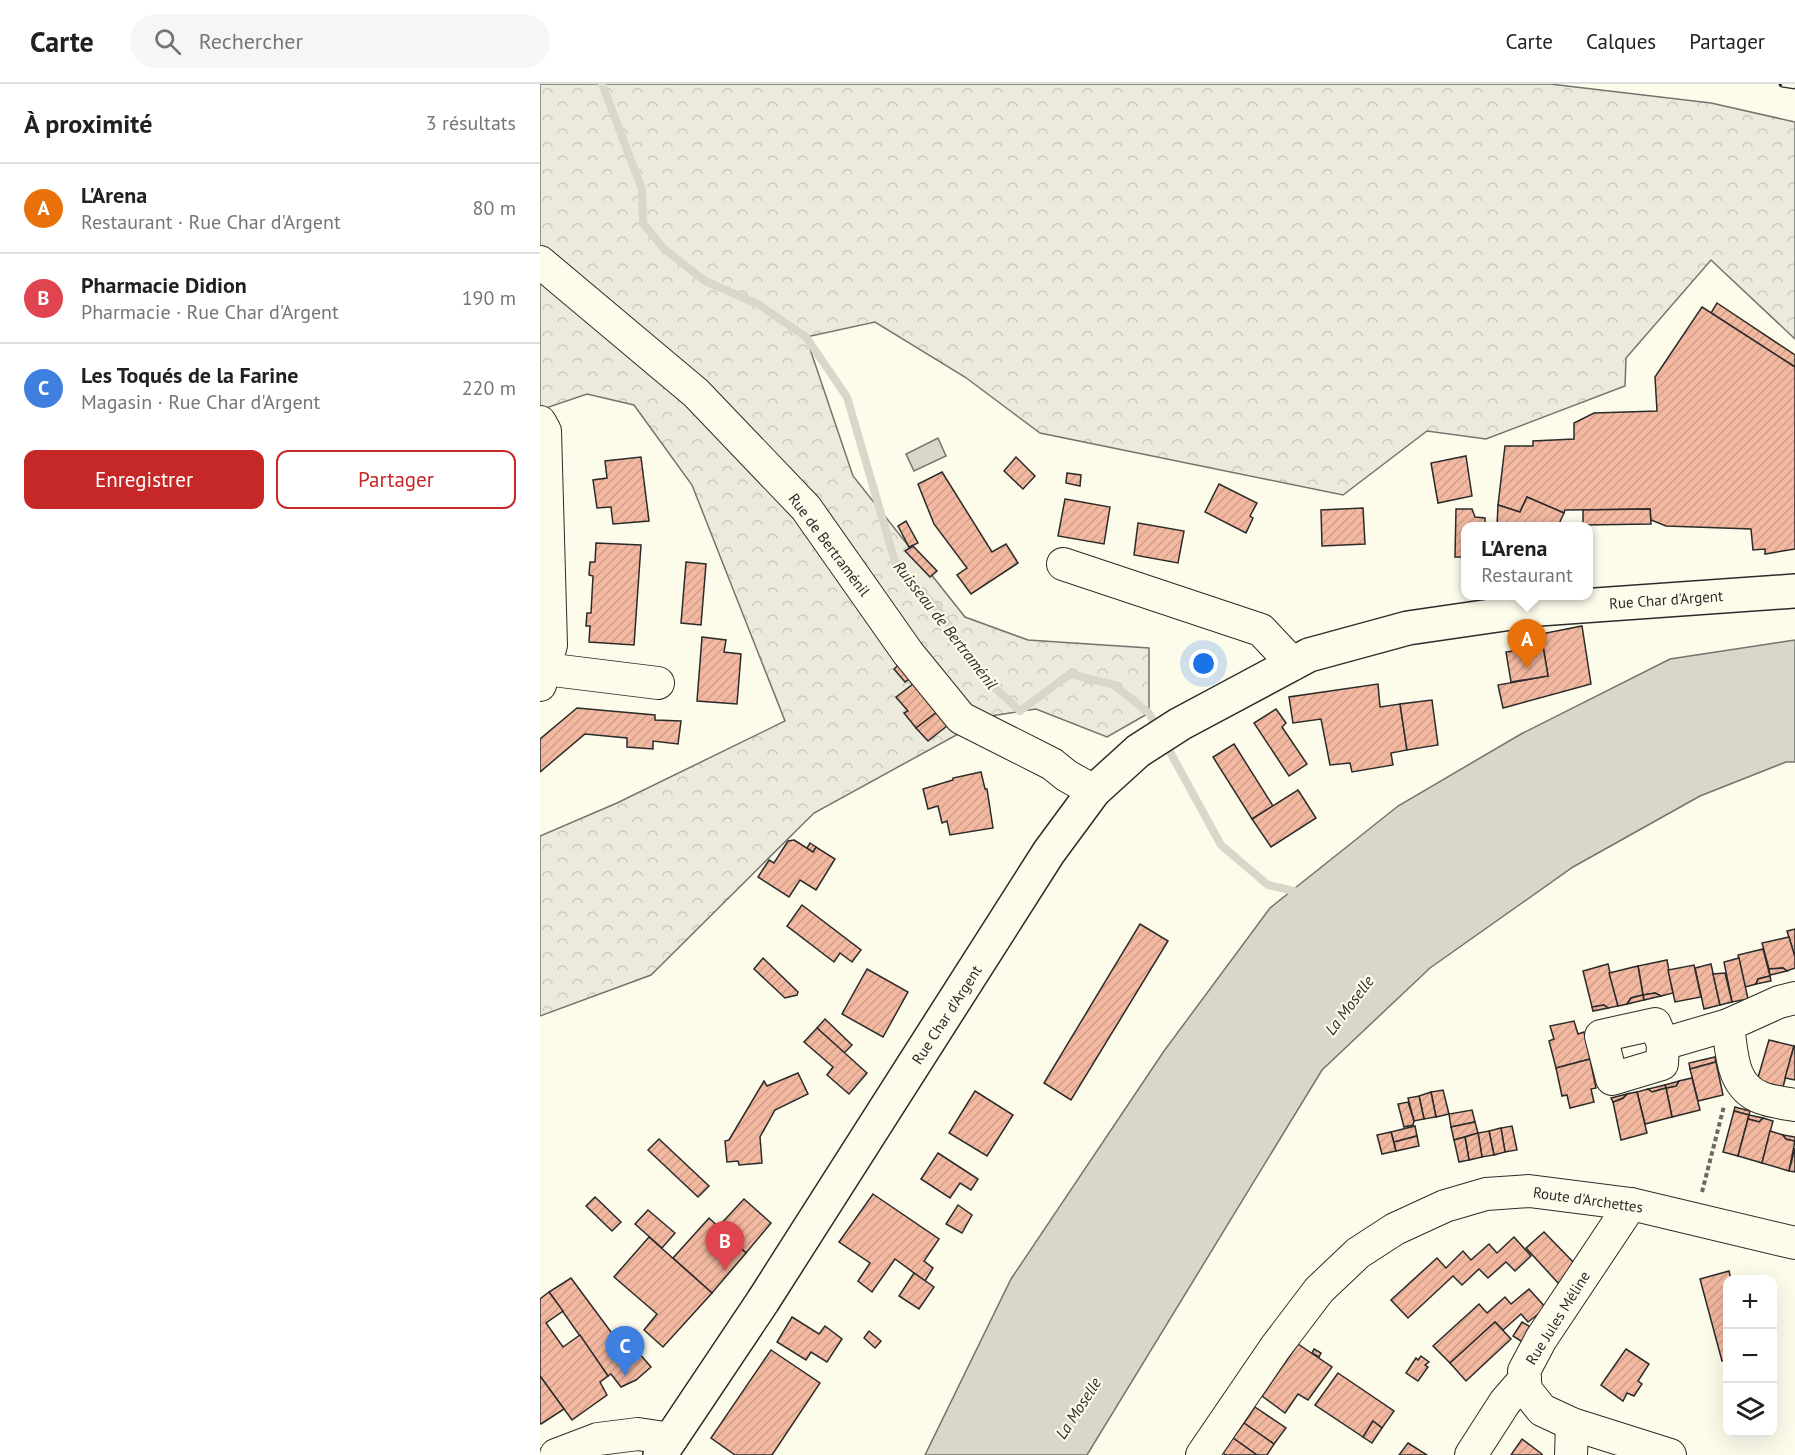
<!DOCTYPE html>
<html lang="fr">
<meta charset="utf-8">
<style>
:root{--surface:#fff;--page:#f6f6f6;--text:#202124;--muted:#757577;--line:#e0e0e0;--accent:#c62828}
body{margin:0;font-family:"PT Sans",sans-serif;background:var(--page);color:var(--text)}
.controls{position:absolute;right:18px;bottom:18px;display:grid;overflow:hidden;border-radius:12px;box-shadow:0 6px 24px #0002}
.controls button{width:54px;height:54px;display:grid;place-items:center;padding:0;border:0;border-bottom:2px solid var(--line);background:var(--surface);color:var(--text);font:30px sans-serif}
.you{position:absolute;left:664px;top:580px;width:21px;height:21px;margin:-15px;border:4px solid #fff;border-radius:50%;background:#1a73e8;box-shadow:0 0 0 9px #1a73e833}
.badge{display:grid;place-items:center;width:39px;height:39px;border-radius:50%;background:var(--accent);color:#fff;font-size:20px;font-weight:700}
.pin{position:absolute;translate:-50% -50px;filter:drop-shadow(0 2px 3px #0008)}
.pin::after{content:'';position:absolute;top:32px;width:21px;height:18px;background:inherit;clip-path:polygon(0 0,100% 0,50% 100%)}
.popup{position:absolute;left:921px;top:438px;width:132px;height:78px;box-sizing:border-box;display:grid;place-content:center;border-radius:12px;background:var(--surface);filter:drop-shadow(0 2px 4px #0005);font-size:20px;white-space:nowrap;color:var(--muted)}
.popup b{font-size:22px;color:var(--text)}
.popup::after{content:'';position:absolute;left:50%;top:100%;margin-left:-12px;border:12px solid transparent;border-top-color:var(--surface)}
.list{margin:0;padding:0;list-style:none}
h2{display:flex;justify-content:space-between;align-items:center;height:78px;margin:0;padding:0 24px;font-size:26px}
h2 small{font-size:20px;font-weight:400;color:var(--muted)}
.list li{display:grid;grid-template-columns:39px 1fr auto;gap:18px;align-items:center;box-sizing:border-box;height:90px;padding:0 24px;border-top:2px solid var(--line)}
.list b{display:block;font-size:22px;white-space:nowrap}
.list p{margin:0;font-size:20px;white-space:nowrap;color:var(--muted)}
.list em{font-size:20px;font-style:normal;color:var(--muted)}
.actions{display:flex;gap:12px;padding:18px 24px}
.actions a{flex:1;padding:14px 0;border:2px solid var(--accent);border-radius:12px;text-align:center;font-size:21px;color:var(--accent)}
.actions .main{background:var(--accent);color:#fff}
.icon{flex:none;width:33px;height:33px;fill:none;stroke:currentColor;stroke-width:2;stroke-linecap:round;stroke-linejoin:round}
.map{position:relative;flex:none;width:1255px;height:1371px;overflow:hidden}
header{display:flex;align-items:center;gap:36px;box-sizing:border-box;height:84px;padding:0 30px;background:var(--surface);border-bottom:2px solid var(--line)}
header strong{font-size:28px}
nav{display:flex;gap:33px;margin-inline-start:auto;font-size:21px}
.search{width:420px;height:54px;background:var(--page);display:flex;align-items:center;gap:15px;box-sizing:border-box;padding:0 21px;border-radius:33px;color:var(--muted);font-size:22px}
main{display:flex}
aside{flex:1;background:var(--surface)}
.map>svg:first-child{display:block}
.forest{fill:url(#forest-crowns);stroke:#74746e;stroke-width:1.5}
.water{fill:#d8d7c9;stroke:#74746e;stroke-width:1.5}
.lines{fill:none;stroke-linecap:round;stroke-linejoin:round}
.stream{stroke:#d8d7c9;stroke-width:8}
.building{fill:url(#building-hatch);stroke:#2b2b2b;stroke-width:1.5}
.minor-casing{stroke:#2b2b2b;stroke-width:34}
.major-casing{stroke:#2b2b2b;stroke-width:36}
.path{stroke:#6a6964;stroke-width:4;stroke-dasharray:4.5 3;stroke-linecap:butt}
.minor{stroke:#fdfbea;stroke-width:32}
.major{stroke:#fdfbea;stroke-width:33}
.rail-casing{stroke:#2b2b2b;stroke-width:7}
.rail{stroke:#fdfbea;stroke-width:4.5;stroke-dasharray:14;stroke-linecap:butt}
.labels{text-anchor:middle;stroke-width:4.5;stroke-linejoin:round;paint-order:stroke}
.street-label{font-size:15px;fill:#2b2b2b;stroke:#fdfbea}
.water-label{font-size:16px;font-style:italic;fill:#2b2b2b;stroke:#fdfbea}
</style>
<header>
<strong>Carte</strong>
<div class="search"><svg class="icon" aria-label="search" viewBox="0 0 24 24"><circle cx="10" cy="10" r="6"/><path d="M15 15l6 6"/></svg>Rechercher</div>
<nav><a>Carte</a><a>Calques</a><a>Partager</a></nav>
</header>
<main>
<aside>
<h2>À proximité<small>3 résultats</small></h2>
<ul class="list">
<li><span class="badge" style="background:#e8710a">A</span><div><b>L'Arena</b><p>Restaurant · Rue Char d'Argent</p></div><em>80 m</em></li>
<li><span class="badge" style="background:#e0444e">B</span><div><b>Pharmacie Didion</b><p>Pharmacie · Rue Char d'Argent</p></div><em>190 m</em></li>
<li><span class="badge" style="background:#3f7fe0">C</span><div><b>Les Toqués de la Farine</b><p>Magasin · Rue Char d'Argent</p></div><em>220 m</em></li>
</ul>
<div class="actions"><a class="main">Enregistrer</a><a>Partager</a></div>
</aside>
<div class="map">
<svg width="1255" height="1371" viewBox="0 0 1255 1371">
<defs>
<pattern id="forest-crowns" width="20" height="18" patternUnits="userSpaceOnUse" patternTransform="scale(1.5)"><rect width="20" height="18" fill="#ecebdb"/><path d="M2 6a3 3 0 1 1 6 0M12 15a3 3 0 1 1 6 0" fill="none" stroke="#cbcabc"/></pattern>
<pattern id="building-hatch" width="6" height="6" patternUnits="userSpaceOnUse" patternTransform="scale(1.5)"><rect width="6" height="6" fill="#f2b8a0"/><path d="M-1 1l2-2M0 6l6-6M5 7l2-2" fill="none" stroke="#d09e8a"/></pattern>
</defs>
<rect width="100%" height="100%" fill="#fdfbea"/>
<path class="forest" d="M0 0H1010L1171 19 1255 38V255L1171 176 1086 274 1085 302 946 355 887 347 803 411 500 349 425 293 335 238 266 253 313 392 425 533 488 556 609 564V629L567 653 496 625 451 632 274 729 111 891 0 932V752L77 719 245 637 152 401 94 321 47 310 0 326Z"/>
<g class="water">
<path d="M398 354 406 372 374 387 366 370Z"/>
<path d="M1255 556V678H1246L1160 712 1033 783 890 884 782 986 547 1371H385L471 1195 624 967 730 824 858 722 981 650 1130 575Z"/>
</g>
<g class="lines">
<g class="stream">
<path d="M62 0 102 105 103 139 123 164 165 197 218 220 266 253 307 313 356 481 399 526 425 566 453 602 480 627 530 590 574 601 609 629 618 646"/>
<path d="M624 657 681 761 728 801 762 809"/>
</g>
</g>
<g class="building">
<path d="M1177 219 1255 271V283L1171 229Z"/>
<path d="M1162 223 1255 283V465L1225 470V465L1213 466 1211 445 1126 442 1111 436 1110 425 1025 426 1024 429 987 413 980 428 958 421 965 362H993V357L1034 355V339L1054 329 1117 327 1115 293Z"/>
<path d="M926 372 932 412 898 419 891 379Z"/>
<path d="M101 373 109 437 73 440 71 423 57 424 53 396 67 394 65 377Z"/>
<path d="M476 373 495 392 483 405 464 387Z"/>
<path d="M402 388 452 468 466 460 478 479 431 510 417 491 427 484 394 440 378 400Z"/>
<path d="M527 389 541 391 540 402 526 399Z"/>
<path d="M679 400 717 419 710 432 713 434 706 449 665 428Z"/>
<path d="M987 413 1024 429 1018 442H957L958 421 980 428Z"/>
<path d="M525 415 570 423 564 460 518 452Z"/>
<path d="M823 424 825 460 782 462 781 426Z"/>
<path d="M916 425H932L935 433 945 434V442H926V473H915Z"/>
<path d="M1110 425 1111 440 1043 441V426Z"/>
<path d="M366 437 378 459 369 463 358 442Z"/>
<path d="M598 439 644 447 638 479 594 471Z"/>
<path d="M56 459 101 461 94 561 49 558 50 542H46L47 529H51L53 492 49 491 50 478H55Z"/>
<path d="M373 462 397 487 390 493 365 467Z"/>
<path d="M146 478 166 480 161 541 141 539Z"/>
<path d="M1042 542 1051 600 963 624 958 601 1008 592 1001 550Z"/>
<path d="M162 553 186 556 184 568 201 570 197 620 157 617Z"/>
<path d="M1003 562 1008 592 971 598 966 568Z"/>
<path d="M362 578 374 592 365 598 354 585Z"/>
<path d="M377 597 401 625 376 644 364 629 368 627 356 613Z"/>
<path d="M838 600 840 623 860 620 867 666 851 669 853 681 812 688 810 679 790 681 781 635 753 639 749 613Z"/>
<path d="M892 616 898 661 867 666 860 620Z"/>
<path d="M37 624 115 631V636L141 637 138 660 113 657V665L87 663V654L45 650 0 688V655Z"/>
<path d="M401 625 412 638 388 657 376 644Z"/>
<path d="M736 625 746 639 742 643 767 680 749 692 714 639Z"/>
<path d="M694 660 733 722 712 735 673 673Z"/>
<path d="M441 688 445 705H447L453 744 410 751 407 737 402 739 398 722 388 725 383 705 413 696V694Z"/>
<path d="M758 706 776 734 731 763 712 735Z"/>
<path d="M254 756 273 768 276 763 295 775 276 806 260 796 249 813 218 793 229 776 234 779 248 757Z"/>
<path d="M270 759 276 763 273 768 267 764Z"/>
<path d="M262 821 321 866 312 878 300 869 294 878 247 842Z"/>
<path d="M600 840 628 857 531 1016 504 999Z"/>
<path d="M1255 845V873L1247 847Z"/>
<path d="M1249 853 1255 873V884L1247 887 1243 884 1229 885 1222 859Z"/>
<path d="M1223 865 1230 892 1218 895 1216 900 1205 903 1198 871Z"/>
<path d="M223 874 258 908 257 911 245 914 214 885Z"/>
<path d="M1199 874 1208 915 1192 918 1184 878Z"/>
<path d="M1127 876 1133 909 1121 912 1115 909 1103 911 1098 882Z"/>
<path d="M1068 880 1078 922 1068 924 1064 921 1052 923 1043 887Z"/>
<path d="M1171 880 1180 921 1164 925 1155 884Z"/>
<path d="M1154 881 1161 913 1135 918 1128 886Z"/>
<path d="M1098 882 1103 911 1091 914 1087 920 1078 922 1069 889Z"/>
<path d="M1243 884 1247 887 1230 891 1229 885Z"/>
<path d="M327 885 368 908 343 953 302 930Z"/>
<path d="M1185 889 1192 918 1180 921 1173 890Z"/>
<path d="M1230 892 1231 897 1216 900 1218 895Z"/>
<path d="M1115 909 1121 912 1104 916 1103 911Z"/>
<path d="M1103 911 1104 916 1087 920 1091 914Z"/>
<path d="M1064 921 1068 924 1053 927 1052 923Z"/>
<path d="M285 935 312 961 304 969 277 944Z"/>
<path d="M1034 937 1038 950 1044 948 1050 975 1016 984 1009 957 1014 955 1010 942Z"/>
<path d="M277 944 327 989 309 1010 287 991 293 983 264 958Z"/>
<path d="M1229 956 1254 962 1243 1003 1217 997Z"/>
<path d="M1254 962 1255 963V996L1245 994Z"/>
<path d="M1175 973 1176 978 1150 985 1149 979Z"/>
<path d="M1050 975 1056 1004 1051 1005 1054 1018 1030 1024 1027 1011 1022 1012 1016 984Z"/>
<path d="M1176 978 1183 1011 1158 1017 1150 985Z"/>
<path d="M258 989 268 1010 235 1026 220 1053 222 1079 199 1081 198 1077 187 1078 185 1057 189 1056 224 997 227 1002Z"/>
<path d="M1152 994 1160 1026 1132 1033 1126 1004 1136 1002 1139 997Z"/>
<path d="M1139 997 1136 1002 1126 1004 1125 1001Z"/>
<path d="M1125 1001 1126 1004 1112 1008 1108 1005Z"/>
<path d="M1126 1004 1132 1033 1105 1040 1097 1008 1108 1005 1112 1008Z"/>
<path d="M903 1006 909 1030 896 1033 891 1008Z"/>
<path d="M435 1007 473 1031 447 1072 409 1049Z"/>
<path d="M891 1008 896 1033 884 1035 879 1012Z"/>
<path d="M1097 1008 1107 1049 1081 1056 1073 1018 1083 1014 1087 1010Z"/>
<path d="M1087 1010 1083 1014 1073 1018 1071 1014Z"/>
<path d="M879 1012 884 1035 874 1037 868 1014Z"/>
<path d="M868 1018 874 1037 873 1041 864 1043 858 1020Z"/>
<path d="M1195 1023 1210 1027 1209 1031 1194 1027Z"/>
<path d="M932 1026 935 1038 911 1043 909 1030Z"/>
<path d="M1194 1027 1209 1031 1198 1072 1183 1068Z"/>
<path d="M1209 1031 1223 1034 1219 1038 1208 1035Z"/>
<path d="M1223 1034 1233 1037 1222 1079 1198 1072 1208 1035 1219 1038Z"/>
<path d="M935 1038 938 1049 914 1056 911 1043Z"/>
<path d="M875 1042 877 1052 854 1058 851 1048Z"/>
<path d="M972 1042 977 1066 965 1068 961 1044Z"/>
<path d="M961 1044 965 1068 954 1071 949 1047Z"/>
<path d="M949 1047 954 1071 942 1073 938 1049Z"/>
<path d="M1230 1047 1243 1051 1246 1055 1255 1057 1249 1087 1222 1079Z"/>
<path d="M851 1048 856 1067 842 1070 837 1051Z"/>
<path d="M938 1049 942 1073 929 1076 925 1053Z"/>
<path d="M1243 1051 1255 1053V1057L1246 1055Z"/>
<path d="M877 1052 879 1062 856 1067 854 1058Z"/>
<path d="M925 1053 929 1076 919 1078 914 1056Z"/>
<path d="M119 1055 169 1102 158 1113 108 1066Z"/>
<path d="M1255 1064V1088L1249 1087Z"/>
<path d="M398 1069 438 1095 431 1106 420 1099 410 1114 381 1095Z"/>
<path d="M333 1110 399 1155 384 1177 393 1184 385 1197 355 1175 332 1208 318 1197 330 1179 299 1158Z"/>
<path d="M55 1113 81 1138 72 1147 46 1122Z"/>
<path d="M204 1115 231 1139 206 1169 178 1143Z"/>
<path d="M418 1121 432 1131 422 1149 406 1140Z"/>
<path d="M108 1126 135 1149 122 1164 95 1140Z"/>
<path d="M169 1134 206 1169 172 1209 133 1174Z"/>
<path d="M1004 1148 1038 1183 1019 1200 986 1164Z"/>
<path d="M109 1153 172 1209 123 1263 104 1246 117 1230 74 1193Z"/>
<path d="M974 1153 991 1172 975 1187 966 1178 948 1194 939 1185 922 1201 913 1192 868 1234 851 1216 897 1174 906 1184 923 1167 931 1176 949 1160 957 1169Z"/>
<path d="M1189 1187 1191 1196H1188V1276L1182 1277 1160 1195Z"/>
<path d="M374 1189 394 1203 379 1225 359 1212Z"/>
<path d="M31 1194 85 1267 92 1261 111 1283 96 1296 81 1303 71 1290 68 1292 9 1208Z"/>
<path d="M989 1205 1006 1224 988 1238 981 1230 963 1246 955 1238 910 1279 893 1262 939 1220 947 1229 965 1213 971 1220Z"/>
<path d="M9 1208 23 1227 6 1239 23 1263 40 1251 68 1292 60 1298 67 1311 32 1336 0 1292V1215Z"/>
<path d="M252 1233 279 1250 285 1242 302 1255 287 1278 271 1268 266 1276 237 1258Z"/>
<path d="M955 1238 971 1255 926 1297 910 1279Z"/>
<path d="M982 1238 994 1245 984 1259 973 1252Z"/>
<path d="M329 1247 341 1257 335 1264 324 1254Z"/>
<path d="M758 1260 792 1283 768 1316 758 1310 745 1329 722 1312Z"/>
<path d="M774 1265 781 1269 779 1273 772 1269Z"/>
<path d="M1086 1265 1109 1280 1098 1297 1102 1300 1094 1312 1087 1309 1083 1317 1061 1301Z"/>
<path d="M231 1266 280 1299 232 1371H195L171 1354Z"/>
<path d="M881 1272 889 1278 885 1281 888 1283 878 1297 866 1289 876 1274 878 1276Z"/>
<path d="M798 1289 854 1327 842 1344 833 1337 823 1353 775 1321Z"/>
<path d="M0 1292 24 1325 1 1340 0 1339Z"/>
<path d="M715 1323 746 1344 734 1360 704 1339Z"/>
<path d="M833 1337 842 1344 832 1359 823 1353Z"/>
<path d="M704 1339 734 1360 727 1371H717L693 1354Z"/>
<path d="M693 1354 717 1371H686L683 1369Z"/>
<path d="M982 1355 1002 1370V1371H971Z"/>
<path d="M868 1359 887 1371H859Z"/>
</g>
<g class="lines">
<g class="minor-casing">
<g id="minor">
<path d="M0 178 156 309 266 424 368 569 421 634 512 680 527 692 554 707"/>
<path d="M0 338 5 347 11 561 0 601"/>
<path d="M523 480 721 546 753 580"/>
<path d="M5 585 118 599"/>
<path d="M1255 914 1239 918 1188 941C1192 969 1191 1003 1222 1014 1232 1018 1244 1019 1255 1021"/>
<path d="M1115 940 1123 960 1122 980 1072 995 1061 952Z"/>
<path d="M1123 960 1188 941"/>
<path d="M1091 1120 1001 1255 984 1287 986 1306 1002 1326 1032 1340 1130 1371"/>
<path d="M16 1371 58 1355 98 1350 131 1355"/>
<path d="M662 1371 735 1264 779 1206 818 1169 855 1145 905 1122 946 1110 989 1107 1091 1120 1255 1159"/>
<path d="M931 1371 965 1318 985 1295"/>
<path d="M1031 1371 1032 1340"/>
</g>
</g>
<g class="major-casing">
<path id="major" d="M120 1371 223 1217 509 768 554 707 598 667 640 640 769 571 868 544 999 525 1255 507"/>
</g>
<path class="path" d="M1162 1108 1184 1022"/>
<use href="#minor" class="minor"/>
<use href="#major" class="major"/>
<g class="rail-casing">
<path id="rail" d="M1242 0 1255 2"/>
</g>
<use href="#rail" class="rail"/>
</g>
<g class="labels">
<g class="street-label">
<text transform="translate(289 461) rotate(53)" y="5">Rue de Bertraménil</text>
<text transform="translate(1126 516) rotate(-4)" y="5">Rue Char d'Argent</text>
<text transform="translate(407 931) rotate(-57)" y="5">Rue Char d'Argent</text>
<text transform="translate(1048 1116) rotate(8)" y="5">Route d'Archettes</text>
<text transform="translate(1018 1234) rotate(-58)" y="5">Rue Jules Méline</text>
</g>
<g class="water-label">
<text transform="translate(406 541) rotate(52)" y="6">Ruisseau de Bertraménil</text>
<text transform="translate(809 921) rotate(-53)" y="6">La Moselle</text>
<text transform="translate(538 1324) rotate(-57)" y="6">La Moselle</text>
</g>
</g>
</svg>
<div class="controls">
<button>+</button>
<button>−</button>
<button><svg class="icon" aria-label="layers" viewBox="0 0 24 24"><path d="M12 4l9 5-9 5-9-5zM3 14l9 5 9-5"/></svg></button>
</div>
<div class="you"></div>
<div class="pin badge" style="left:987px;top:585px;background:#e8710a">A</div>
<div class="popup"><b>L'Arena</b>Restaurant</div>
<div class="pin badge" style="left:185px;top:1187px;background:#e0444e">B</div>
<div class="pin badge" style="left:85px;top:1292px;background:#3f7fe0">C</div>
</div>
</main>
